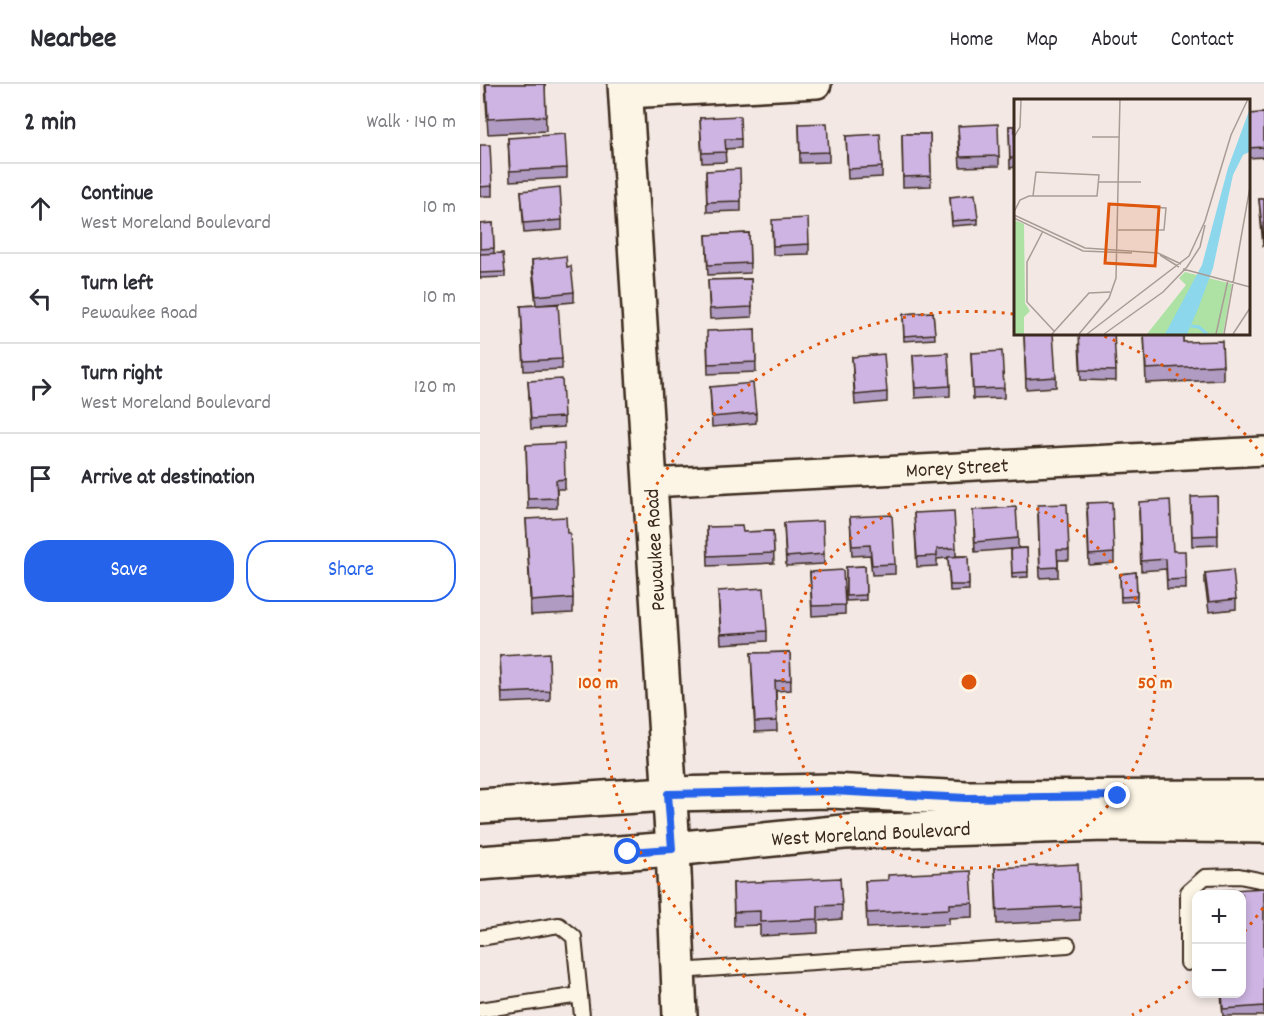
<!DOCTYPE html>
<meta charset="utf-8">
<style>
:root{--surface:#fff;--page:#f7f7f7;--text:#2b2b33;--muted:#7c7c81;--line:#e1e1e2;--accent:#2563eb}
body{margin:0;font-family:Dekko,sans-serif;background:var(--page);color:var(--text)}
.controls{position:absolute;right:18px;bottom:18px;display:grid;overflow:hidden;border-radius:12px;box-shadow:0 3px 9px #0003}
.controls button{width:54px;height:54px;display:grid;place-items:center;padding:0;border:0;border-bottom:2px solid var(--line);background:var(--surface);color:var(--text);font:30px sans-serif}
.stop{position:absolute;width:18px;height:18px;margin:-14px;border:4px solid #2563eb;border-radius:50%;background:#fff}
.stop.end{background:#2563eb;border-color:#fff;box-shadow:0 2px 6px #0008}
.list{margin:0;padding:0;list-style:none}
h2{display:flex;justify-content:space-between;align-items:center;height:78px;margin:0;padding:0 24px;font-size:26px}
h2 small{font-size:20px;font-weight:400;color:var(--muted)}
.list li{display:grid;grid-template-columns:39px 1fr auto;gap:18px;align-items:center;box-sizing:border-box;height:90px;padding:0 24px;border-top:2px solid var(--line)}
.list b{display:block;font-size:22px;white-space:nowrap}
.list p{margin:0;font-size:20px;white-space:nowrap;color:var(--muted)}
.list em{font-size:20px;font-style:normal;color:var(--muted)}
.actions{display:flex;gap:12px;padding:18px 24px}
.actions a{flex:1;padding:14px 0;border:2px solid var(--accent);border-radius:24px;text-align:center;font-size:21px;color:var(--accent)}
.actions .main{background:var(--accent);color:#fff}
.icon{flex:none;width:33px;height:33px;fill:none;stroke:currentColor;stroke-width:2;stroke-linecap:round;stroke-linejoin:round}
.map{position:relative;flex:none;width:784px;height:932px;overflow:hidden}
header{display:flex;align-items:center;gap:36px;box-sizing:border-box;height:84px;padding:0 30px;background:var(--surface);border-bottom:2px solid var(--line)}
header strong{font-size:28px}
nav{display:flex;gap:33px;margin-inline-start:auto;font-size:21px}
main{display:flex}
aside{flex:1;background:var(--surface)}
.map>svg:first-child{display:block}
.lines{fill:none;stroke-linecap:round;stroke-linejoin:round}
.service-casing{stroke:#3b2a1e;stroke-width:18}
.minor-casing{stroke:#3b2a1e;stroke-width:32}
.tertiary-casing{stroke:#3b2a1e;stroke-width:38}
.secondary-casing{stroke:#3b2a1e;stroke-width:38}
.service{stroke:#fcf5e5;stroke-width:14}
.minor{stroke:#fcf5e5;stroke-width:27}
.tertiary{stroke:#fcf5e5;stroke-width:33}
.secondary{stroke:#fcf5e5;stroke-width:33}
.wall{fill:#b09bc2;stroke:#3b2a1e;stroke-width:1.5}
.building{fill:#cdb4e2;stroke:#3b2a1e;stroke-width:1.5}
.route{stroke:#2563eb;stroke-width:8}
.ring{fill:none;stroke:#df570d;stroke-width:3;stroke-dasharray:3 6}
.labels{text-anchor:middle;stroke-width:4.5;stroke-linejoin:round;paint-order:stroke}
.street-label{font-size:21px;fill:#3b2a1e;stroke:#fcf5e5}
.inset-river{fill:none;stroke:#8cd7ec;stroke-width:3}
.inset-road{fill:none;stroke:#a99c95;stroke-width:1.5}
.view{fill:#df570d;fill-opacity:0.15;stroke:#df570d;stroke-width:3}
.inset-edge{fill:none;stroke:#3b2a1e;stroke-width:3}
.centre{fill:#df570d;stroke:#fcf5e5;stroke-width:3}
.ring-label{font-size:18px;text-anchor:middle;font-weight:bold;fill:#df570d;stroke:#fcf5e5;stroke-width:4.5;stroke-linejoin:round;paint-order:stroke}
</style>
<header>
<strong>Nearbee</strong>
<nav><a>Home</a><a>Map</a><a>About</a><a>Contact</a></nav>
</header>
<main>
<aside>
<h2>2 min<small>Walk · 140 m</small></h2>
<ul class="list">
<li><svg class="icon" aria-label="ahead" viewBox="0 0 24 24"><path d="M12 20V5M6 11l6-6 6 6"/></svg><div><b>Continue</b><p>West Moreland Boulevard</p></div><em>10 m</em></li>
<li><svg class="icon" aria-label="left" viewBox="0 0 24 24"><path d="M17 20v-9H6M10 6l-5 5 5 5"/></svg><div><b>Turn left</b><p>Pewaukee Road</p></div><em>10 m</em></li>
<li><svg class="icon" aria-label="right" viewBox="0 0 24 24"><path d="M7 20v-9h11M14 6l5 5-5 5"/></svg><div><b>Turn right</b><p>West Moreland Boulevard</p></div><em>120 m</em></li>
<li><svg class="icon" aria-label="arrive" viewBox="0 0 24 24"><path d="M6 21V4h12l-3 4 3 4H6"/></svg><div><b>Arrive at destination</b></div></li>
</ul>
<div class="actions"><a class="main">Save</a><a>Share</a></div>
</aside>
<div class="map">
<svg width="784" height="932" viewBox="0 0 784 932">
<rect width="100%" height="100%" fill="#f3e8e4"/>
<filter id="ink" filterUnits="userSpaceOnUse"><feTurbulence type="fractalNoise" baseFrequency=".0167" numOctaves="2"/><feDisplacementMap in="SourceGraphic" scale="12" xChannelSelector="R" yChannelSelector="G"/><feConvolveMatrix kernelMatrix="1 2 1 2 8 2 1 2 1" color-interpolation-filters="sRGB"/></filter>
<g filter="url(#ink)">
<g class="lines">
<g class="service-casing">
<g id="service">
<path d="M0 854 79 841 94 853 102 932"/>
<path d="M708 879V808L725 793 759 792 784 797"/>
<path d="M198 887 588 861"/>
<path d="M0 926 100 911"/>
</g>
</g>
<g class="minor-casing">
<g id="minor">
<path d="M146 10 337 0"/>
<path d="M170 399 784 367"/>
</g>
</g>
<g class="tertiary-casing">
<g id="tertiary">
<path d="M0 722 187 710 351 707 486 714 784 713"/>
<path d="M0 779 193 765 364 748 626 740 784 742"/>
</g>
</g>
<g class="secondary-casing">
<path id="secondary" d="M145 0 193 765 200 932"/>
</g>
<use href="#service" class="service"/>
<use href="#minor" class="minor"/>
<use href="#tertiary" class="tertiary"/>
<use href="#secondary" class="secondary"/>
</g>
<g class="wall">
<path d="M5 0H65L66 47 8 50Z"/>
<path d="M784 29V73L768 74V30Z"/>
<path d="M220 34 261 55V64L245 65 246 78 222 79Z"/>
<path d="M319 40 349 68V78L320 79Z"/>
<path d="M529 42H535V83L530 84Z"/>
<path d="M422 50H450L451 102 423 103Z"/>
<path d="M366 52 402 83V93L368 95Z"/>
<path d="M478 52 519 72V82L480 83Z"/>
<path d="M28 54 87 84V94L30 97Z"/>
<path d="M0 61 12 102V112H0Z"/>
<path d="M226 87 261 117V127L227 128Z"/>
<path d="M41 107 82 136V146L44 149Z"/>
<path d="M470 113 498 135V140L472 142Z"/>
<path d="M779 115H784V162H783Z"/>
<path d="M13 139 14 169 25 188V193L0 194V140Z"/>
<path d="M292 146 329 160V170L293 171Z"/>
<path d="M269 149 270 189 228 191 226 151Z"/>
<path d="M52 176 87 183 94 208V218L59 221 82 275V285L44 287 41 222 56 221 52 185Z"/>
<path d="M271 195 272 233 230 235 228 196Z"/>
<path d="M453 228 455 255 424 257 423 230Z"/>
<path d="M275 245 276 288 228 290 227 257Z"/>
<path d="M664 249H703V258L743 281V296L666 299Z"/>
<path d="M544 250 576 293V303L546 305Z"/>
<path d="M599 260 636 287V297L601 296Z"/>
<path d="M491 269 524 304V314L493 315Z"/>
<path d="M433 271 470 302V312L435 314Z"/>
<path d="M372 273 407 308V318L375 321Z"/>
<path d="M48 297 84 333V343L51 345Z"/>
<path d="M230 303 276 329V339L232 343Z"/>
<path d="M46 361 85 395V405H77V424L48 425Z"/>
<path d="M737 412 738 461 712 462 711 423Z"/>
<path d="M493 426 538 454V464H547L548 493 532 494 531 465 495 468Z"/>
<path d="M659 428 693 467 706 495V505H687L686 485 661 487Z"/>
<path d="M434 429 476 464V472H488L489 506 470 507 468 474 457 475V482L437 483Z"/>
<path d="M607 429 634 469V479L609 481Z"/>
<path d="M558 431 589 466V476H578V493L560 494Z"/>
<path d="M370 433 415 480V490L392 491 390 471 372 472Z"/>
<path d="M46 435 87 449 93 514V529L51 531Z"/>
<path d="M304 439 344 470V480L306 482Z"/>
<path d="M227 443 263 448 293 447 294 479 228 482Z"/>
<path d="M385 482 386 516 366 517V483Z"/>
<path d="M330 488 365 521V530L332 532Z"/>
<path d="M656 488 657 517 641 518 640 490Z"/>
<path d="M725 489 756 515V525L729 528 725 499Z"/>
<path d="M238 507 287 547V557L241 560Z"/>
<path d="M310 568 311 606 296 607 297 647 275 648 271 569Z"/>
<path d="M20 572 70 607V617L22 619Z"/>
<path d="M515 784 600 822V836L517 840Z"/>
<path d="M385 797 493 819V833L469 834V840L387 844Z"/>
<path d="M253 799 362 821V835L338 837V849L280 852V841L254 842Z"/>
<path d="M784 804V932H743L741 909H762Z"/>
</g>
<g class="building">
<path d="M6 0H65L66 32 8 35Z"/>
<path d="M784 29V63L768 64V30Z"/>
<path d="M260 32 261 55H245L246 68 222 69 220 34Z"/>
<path d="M347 39 349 68 320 69 319 40Z"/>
<path d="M518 40 519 72 480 73 478 42Z"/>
<path d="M529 42H535V74H530Z"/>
<path d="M85 50 87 84 30 87 28 54Z"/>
<path d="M400 50 402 83 368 85 366 52Z"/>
<path d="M422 50H450L451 92 423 93Z"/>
<path d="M0 61H10L12 102 0 103Z"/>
<path d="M260 85 261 117 227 118 226 87Z"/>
<path d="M80 103 82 136 44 139 41 107Z"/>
<path d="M495 110 498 135 472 137 470 113Z"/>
<path d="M779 115H784V152L783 153Z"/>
<path d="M328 134 329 160 293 162 292 136Z"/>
<path d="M13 139 14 164 0 165V140Z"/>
<path d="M269 149 270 179 228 181 226 151Z"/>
<path d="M23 169 25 188 0 189V170Z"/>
<path d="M86 172 87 183 91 182 94 208 56 212 52 176Z"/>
<path d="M271 195 272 223 230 225 228 196Z"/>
<path d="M78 220 82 275 44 277 41 222Z"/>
<path d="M453 228 455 250 424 252 423 230Z"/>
<path d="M275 245 276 278 228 280 227 247Z"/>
<path d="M573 249 576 293 546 295 544 250Z"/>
<path d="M634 249 636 287 601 286 599 250Z"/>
<path d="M664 249H703V258L742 257 743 281 666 285Z"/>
<path d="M522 267 524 304 493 305 491 269Z"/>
<path d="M468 269 470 302 435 304 433 271Z"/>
<path d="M404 270 407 308 375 311 372 273Z"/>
<path d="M82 295 84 333 51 335 48 297Z"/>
<path d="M273 299 276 329 232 333 230 303Z"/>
<path d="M84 359 85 395 76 396 77 414 48 415 46 361Z"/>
<path d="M737 412 738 451 712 452 711 413Z"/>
<path d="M690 416 693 467H705L706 495 687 496 686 475 661 477 659 418Z"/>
<path d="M632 418 634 469 609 471 607 419Z"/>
<path d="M587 420 589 466H577L578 483 560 484 558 421Z"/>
<path d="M536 423 538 454 495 458 493 426Z"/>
<path d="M474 427 476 464 457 465V472L437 473 434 429Z"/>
<path d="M412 431 415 480 392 481 390 461 372 462 370 433Z"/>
<path d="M86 433 87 449H90L93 514 51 517 46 435Z"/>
<path d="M343 437 344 470 306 473 304 439Z"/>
<path d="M262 442 263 448 293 447 294 469 228 472 227 443Z"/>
<path d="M547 464 548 488 532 489 531 465Z"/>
<path d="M488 472 489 501H470L468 473Z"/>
<path d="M385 482 386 511 366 512V483Z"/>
<path d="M363 486 365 521 332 522 330 488Z"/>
<path d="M753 486 756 515 729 518 725 489Z"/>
<path d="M656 488 657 512 641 513 640 490Z"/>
<path d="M284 504 287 547 241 550 238 507Z"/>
<path d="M310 568 311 596 295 597 297 637 275 638 271 569Z"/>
<path d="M69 569 70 607 22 609 20 572Z"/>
<path d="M598 780 600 822 517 826 515 784Z"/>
<path d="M491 787 493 819 469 820V825L387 829 385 797 408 796V791Z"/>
<path d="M360 794 362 821 338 822V835L280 838V827L254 828 253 799Z"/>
<path d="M784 804V922L743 925 742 909H762V810H736V807Z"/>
</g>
</g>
<g class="lines" filter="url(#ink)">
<path class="route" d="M148 768 192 765 188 710 351 707 486 714 638 712"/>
</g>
<g class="ring">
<circle cx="489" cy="598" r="186"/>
<path d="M783 824A371 371 0 0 1 763 849M715 892A371 371 0 0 1 652 931M326 931A371 371 0 0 1 534 230M616 249A371 371 0 0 1 783 372"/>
</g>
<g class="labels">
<g class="street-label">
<text transform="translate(477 383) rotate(-3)" y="7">Morey Street</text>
<text transform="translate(174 466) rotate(-93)" y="7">Pewaukee Road</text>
<text transform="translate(391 749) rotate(-3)" y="7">West Moreland Boulevard</text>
</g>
</g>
<g transform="translate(534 15)">
<rect width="236" height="236" fill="#f3e8e4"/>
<path d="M0 121 10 125 11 204 16 212 10 218V235H0Z" fill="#ade2a4"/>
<path d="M171 173 218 185 209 235H133L172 186 165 179Z" fill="#ade2a4"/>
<path d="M235 12V53L229 56 219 76 199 169 184 210 173 235H151L188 166 214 69Z" fill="#8cd7ec"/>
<path class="inset-river" d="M177 227 185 228 193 235"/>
<path class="inset-road" d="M0 38 6 28 7 0M78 38H105M85 83H127M0 113 6 101 15 97H83L85 76 22 73 19 97M0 116 71 149 144 154 167 165M0 119 69 152 118 154M104 131H150L152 109 104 106M29 132 13 163V203L40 232M146 156 165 168M169 170 236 188M38 235 75 194 96 193M65 235 95 199 102 179 106 0M73 235 175 157 191 122 217 36 234 0M90 235 149 193 173 168 186 148 191 126M202 235 214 181M210 235 236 88M219 235 236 209"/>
<path class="view" d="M95 105 145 108 141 167 91 164Z"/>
<rect width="236" height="236" class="inset-edge"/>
</g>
<circle cx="489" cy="598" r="9" class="centre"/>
<g class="ring-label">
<text x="675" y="604">50 m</text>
<text x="118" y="604">100 m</text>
</g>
</svg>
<div class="controls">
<button>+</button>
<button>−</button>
</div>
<div class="stop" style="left:148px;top:768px"></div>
<div class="stop end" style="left:638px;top:712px"></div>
</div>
</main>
